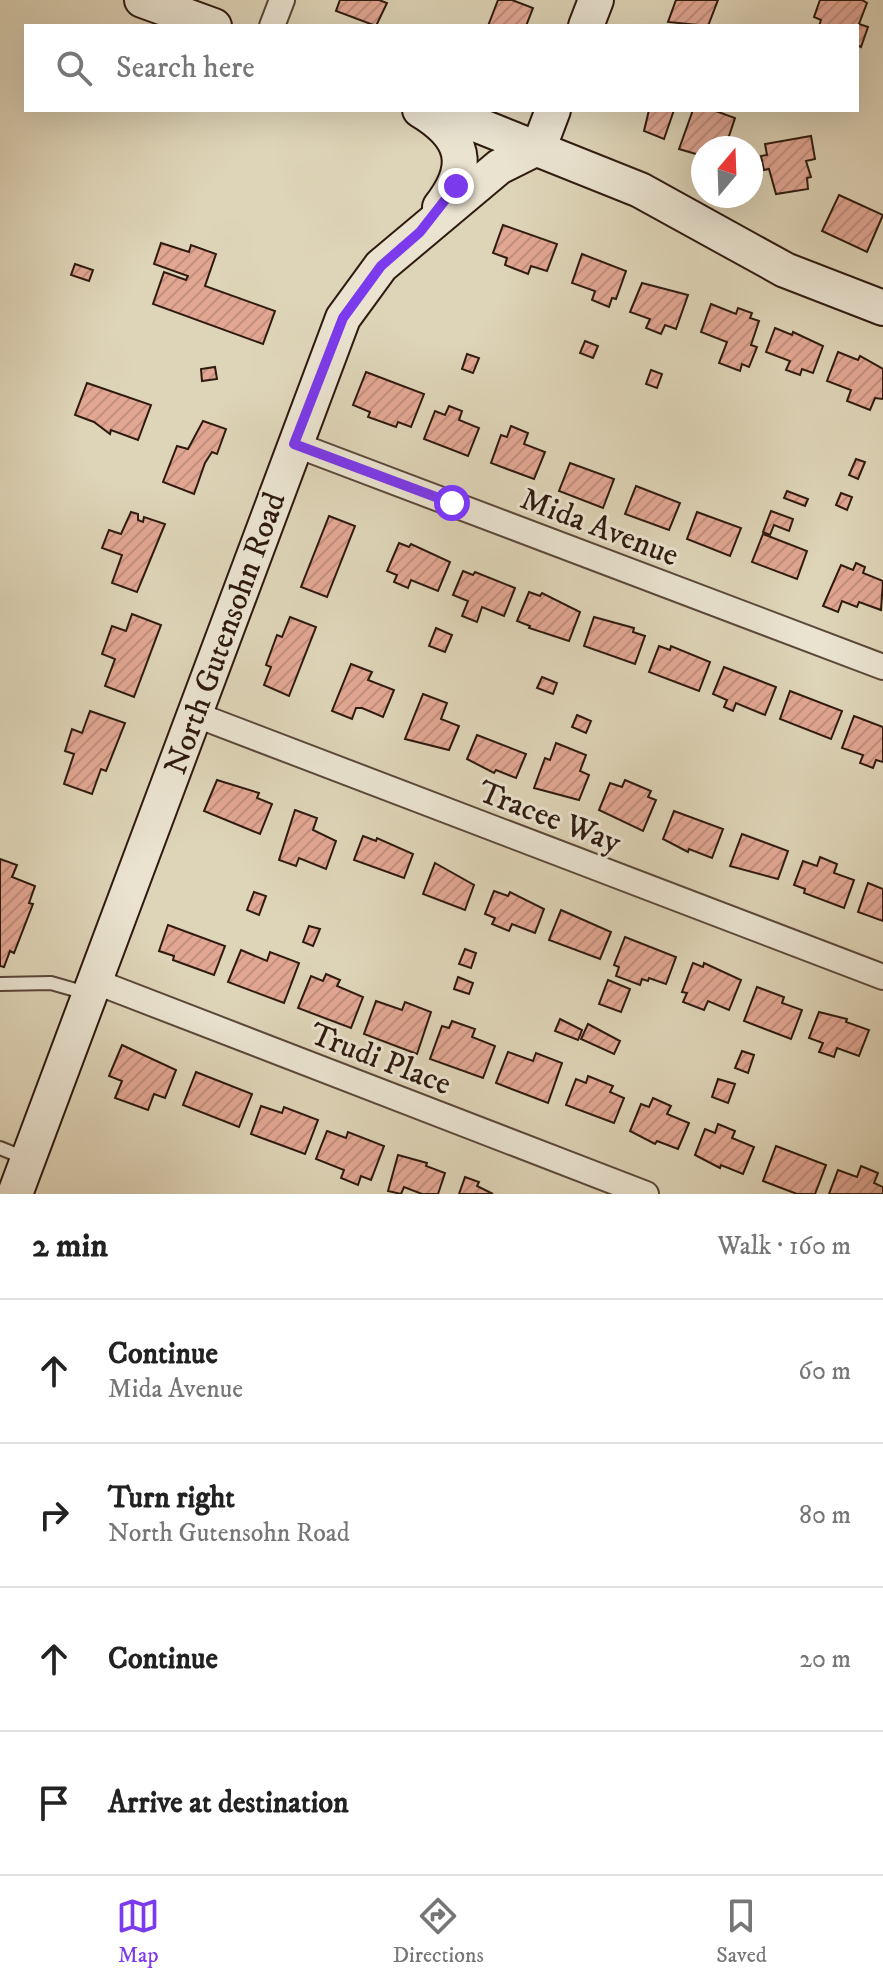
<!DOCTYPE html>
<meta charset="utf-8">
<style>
:root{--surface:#fff;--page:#f6f6f6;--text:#222;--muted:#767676;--line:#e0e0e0;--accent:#7c3aed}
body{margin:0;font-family:"IM FELL DW Pica",serif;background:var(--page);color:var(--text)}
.compass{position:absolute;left:691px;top:136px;width:72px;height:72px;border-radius:50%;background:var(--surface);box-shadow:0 8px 32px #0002;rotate:19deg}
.stop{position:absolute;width:24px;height:24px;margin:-18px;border:6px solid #7c3aed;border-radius:50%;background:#fff}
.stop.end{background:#7c3aed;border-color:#fff;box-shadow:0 2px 8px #0008}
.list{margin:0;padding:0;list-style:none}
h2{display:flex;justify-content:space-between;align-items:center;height:104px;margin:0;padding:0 32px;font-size:34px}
h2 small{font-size:26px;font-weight:400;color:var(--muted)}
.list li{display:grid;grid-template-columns:52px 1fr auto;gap:24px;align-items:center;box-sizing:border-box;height:144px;padding:0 32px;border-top:2px solid var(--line)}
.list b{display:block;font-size:30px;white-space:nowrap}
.list p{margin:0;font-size:26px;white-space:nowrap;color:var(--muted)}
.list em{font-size:26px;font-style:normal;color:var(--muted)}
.icon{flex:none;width:44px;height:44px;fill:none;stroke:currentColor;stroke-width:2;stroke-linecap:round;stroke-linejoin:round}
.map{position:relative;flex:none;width:883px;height:1194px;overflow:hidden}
.search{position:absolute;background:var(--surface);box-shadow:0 8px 32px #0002;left:24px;right:24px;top:24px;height:88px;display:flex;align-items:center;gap:20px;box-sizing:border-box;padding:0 28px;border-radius:0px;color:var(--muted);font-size:30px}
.sheet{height:680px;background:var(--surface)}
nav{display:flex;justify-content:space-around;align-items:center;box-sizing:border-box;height:112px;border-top:2px solid var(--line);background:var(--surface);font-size:22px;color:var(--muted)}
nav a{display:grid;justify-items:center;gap:4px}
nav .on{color:var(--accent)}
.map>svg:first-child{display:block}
.building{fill:url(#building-hatch);stroke:#2f1a0f;stroke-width:2}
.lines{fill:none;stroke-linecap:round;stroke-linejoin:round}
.lane-casing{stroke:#5b4839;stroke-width:16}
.street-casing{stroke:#5b4839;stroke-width:28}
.secondary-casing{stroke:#2f1a0f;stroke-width:38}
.lane{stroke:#eae3d0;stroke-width:12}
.street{stroke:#eae3d0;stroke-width:24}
.secondary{stroke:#eae3d0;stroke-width:34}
.route{stroke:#7c3aed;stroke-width:10}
.labels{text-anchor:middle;stroke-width:6;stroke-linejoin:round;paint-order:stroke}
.street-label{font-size:32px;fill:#2f1a0f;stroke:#eae3d0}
</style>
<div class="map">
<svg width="883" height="1194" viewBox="0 0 883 1194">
<defs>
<pattern id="building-hatch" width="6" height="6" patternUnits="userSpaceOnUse" patternTransform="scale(2)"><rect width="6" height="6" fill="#e2a793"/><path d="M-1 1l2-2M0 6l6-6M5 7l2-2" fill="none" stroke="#c28f7e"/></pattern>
</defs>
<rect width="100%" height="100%" fill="#ded4b7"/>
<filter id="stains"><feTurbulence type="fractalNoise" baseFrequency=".0025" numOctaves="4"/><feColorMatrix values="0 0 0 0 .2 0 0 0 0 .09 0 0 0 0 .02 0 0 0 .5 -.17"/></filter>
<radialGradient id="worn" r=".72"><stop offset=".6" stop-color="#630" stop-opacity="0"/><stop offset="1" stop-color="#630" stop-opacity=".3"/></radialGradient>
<g class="building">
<path d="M340 0H379L387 3 376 26 336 11Z"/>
<path d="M498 0H512L533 8 526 26H488Z"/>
<path d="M676 0H718L708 26 668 22Z"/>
<path d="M820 0H862L867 3 859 24 868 27 861 47 857 45V26H819L821 20 814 17Z"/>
<path d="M649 110H674L664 139 644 131Z"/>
<path d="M693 110H713L735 118 725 148H703V163V156L679 149Z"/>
<path d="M811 136 815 159 806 161 811 177 807 178 808 189 776 194 769 169 764 170 761 156 767 155 765 144Z"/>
<path d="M839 195 883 215 867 252 822 231Z"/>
<path d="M503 225 557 244 547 271 531 266 528 274 505 265 507 258 493 253Z"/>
<path d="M161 243 189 252 191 245 216 254 205 286 275 311 263 344 153 304 164 272 186 280 188 276 154 264Z"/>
<path d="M582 254 626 271 616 299 612 298 609 307 592 300 595 291 572 283Z"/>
<path d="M75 264 93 270 89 281 71 275Z"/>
<path d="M642 283 688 295 676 329 665 325 661 334 646 328 650 319 630 312Z"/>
<path d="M711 304 736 314 738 308 752 313 750 318 759 321 751 345 757 347 749 367 742 364 740 371 719 363 727 342 701 332Z"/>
<path d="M775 328 792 335 793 332 823 346 813 373 802 369 800 375 786 370 790 361 766 352Z"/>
<path d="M585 341 598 346 593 358 580 353Z"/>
<path d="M838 352 858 360 860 356 883 369V399L875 398 870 410 847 401 851 390 827 381Z"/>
<path d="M467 354 479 358 473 373 462 369Z"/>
<path d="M215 367 217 379 202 381 201 369Z"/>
<path d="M651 370 662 374 657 388 646 384Z"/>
<path d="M366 372 424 394 411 427 398 422 396 427 368 417 370 412 353 405Z"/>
<path d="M87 383 151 405 138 440 111 430 110 434 94 422 75 415Z"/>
<path d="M449 406 462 411 459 420 479 428 468 456 424 439 435 411 445 415Z"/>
<path d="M203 421 226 429 217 454 212 452 205 463 194 494 163 482 177 446 188 449Z"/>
<path d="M511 426 528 433 524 444 545 452 534 479 491 463 501 435 507 437Z"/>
<path d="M856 459 865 462 858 479 849 475Z"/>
<path d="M570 463 614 479 603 508 559 491Z"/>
<path d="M636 486 680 503 669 530 625 514Z"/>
<path d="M787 491 808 499 805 506 784 498Z"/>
<path d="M841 493 852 497 847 510 836 505Z"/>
<path d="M771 511 793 519 789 531 774 525 770 535 763 532Z"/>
<path d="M131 512 138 514V520L143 522 144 517 165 524 137 592 112 583 122 555 102 548 109 530 121 534Z"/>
<path d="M697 512 741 528 730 556 687 539Z"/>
<path d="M329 516 355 526 327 597 301 587Z"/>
<path d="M763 534 807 551 797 579 752 562Z"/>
<path d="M399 543 409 547 411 544 450 562 438 591 411 580 408 588 394 582 397 575 387 571Z"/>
<path d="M856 563 865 567 863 573 883 581 881 610 859 602 857 607 842 601 838 612 823 606 841 565 853 570Z"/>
<path d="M463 571 473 575 475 572 515 588 504 616 482 607 477 622 462 616 468 601 453 595Z"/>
<path d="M529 592 540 596 542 593 580 612 569 641 529 628 530 626 517 621Z"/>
<path d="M132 614 161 625 134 697 105 686 115 659 102 654 112 626 126 631Z"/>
<path d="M290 617 316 627 289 696 264 685 271 667 266 665 277 635 282 637Z"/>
<path d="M594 617 634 628 633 632 645 636 635 664 584 646Z"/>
<path d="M436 628 452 635 445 652 429 646Z"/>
<path d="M659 646 670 650 671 646 710 662 699 691 649 672Z"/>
<path d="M351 664 372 672 368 680 394 690 383 717 362 708H356L352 719 332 711Z"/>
<path d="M724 667 776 687 765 715 736 703 733 711 724 707 727 700 713 694Z"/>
<path d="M542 677 557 683 553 694 537 688Z"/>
<path d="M790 691 842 711 831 739 780 719Z"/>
<path d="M423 694 447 703 441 719 459 726 449 750 405 739Z"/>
<path d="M90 711 125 723 106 771 101 769 92 794 64 784 74 754 65 751 72 729 82 733Z"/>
<path d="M577 715 591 721 586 733 572 727Z"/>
<path d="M854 716 883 727V762L876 760 873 768 860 763 863 755 842 748Z"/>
<path d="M477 735 526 754 516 778 496 770 494 773 467 759Z"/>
<path d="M556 743 586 755 580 771 589 775 579 800 534 788 545 758 550 760Z"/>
<path d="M217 780 259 793 257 798 272 804 260 834 204 811Z"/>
<path d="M625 780 651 791 648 797 656 800 643 831 599 810 610 783 622 787Z"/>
<path d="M295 810 317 818 313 830 336 841 326 869 299 858 296 866 279 860Z"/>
<path d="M674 811 723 829 712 858 689 849 688 852 663 839Z"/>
<path d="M742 834 788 851 778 879 730 866Z"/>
<path d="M363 836 376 841 377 838 413 854 404 878 354 860Z"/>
<path d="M820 857 837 864 834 873 854 880 844 908 804 893 805 889 794 885 803 861 817 866Z"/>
<path d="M0 859 17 865 12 877 35 886 29 903 33 904 14 953 10 951 4 967 0 966Z"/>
<path d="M435 863 474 885 465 910 423 894Z"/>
<path d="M868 883 883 889V921L858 912Z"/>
<path d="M494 891 508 896 510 892 544 909 535 933 512 924 509 931 492 924 495 918 485 914Z"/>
<path d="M254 892 266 896 259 915 247 910Z"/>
<path d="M561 910 611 932 600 959 549 940Z"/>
<path d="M168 925 225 946 214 975 173 960 174 956 159 951Z"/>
<path d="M309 926 320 929 313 946 303 942Z"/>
<path d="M625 937 676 957 666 984 649 978 648 981 642 979 640 985 616 976 619 967 614 965Z"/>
<path d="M465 949 476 953 471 968 459 964Z"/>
<path d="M241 950 267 961 270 952 299 963 284 1003 228 982Z"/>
<path d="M693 963 703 967 704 963 741 980 729 1010 708 1001 704 1010 683 1002 687 993 682 992Z"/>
<path d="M326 974 340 980 337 986 363 997 351 1028 298 1008 311 976 323 981Z"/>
<path d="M458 977 473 983 469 994 454 989Z"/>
<path d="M608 980 630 989 621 1012 599 1004Z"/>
<path d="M757 987 784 997 782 1003 802 1010 791 1039 744 1021Z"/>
<path d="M376 1001 402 1010 405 1002 431 1012 417 1054 364 1034Z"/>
<path d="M819 1012 847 1019 846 1022 869 1030 859 1056 837 1048 834 1057 819 1052 823 1043 809 1038Z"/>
<path d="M560 1019 582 1030 578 1040 555 1031Z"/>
<path d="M452 1021 475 1029 472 1037 495 1046 483 1078 430 1059 442 1026 449 1028Z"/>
<path d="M588 1024 620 1041 614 1054 581 1039Z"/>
<path d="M122 1045 176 1070 165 1098 154 1094 148 1110 115 1098 122 1081 109 1076Z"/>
<path d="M742 1051 754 1055 748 1073 735 1068Z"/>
<path d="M508 1052 533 1061 536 1053 562 1063 548 1103 496 1083Z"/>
<path d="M196 1072 252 1094 239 1127 183 1105Z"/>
<path d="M588 1076 613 1086 610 1092 624 1098 614 1123 566 1105 576 1079 586 1083Z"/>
<path d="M718 1079 735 1084 728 1103 712 1097Z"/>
<path d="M653 1098 671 1106 667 1114 689 1123 678 1149 657 1141 655 1144 630 1131 641 1104 649 1107Z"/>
<path d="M261 1106 282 1113 284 1107 318 1120 305 1154 251 1134Z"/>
<path d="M718 1124 735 1131 732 1138 754 1147 743 1174 721 1165 720 1168 695 1155 705 1129 715 1133Z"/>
<path d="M327 1131 346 1138 348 1132 384 1146 371 1180 361 1176 358 1185 341 1178 344 1170 316 1159Z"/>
<path d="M776 1146 826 1165 815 1194H797L763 1181Z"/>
<path d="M398 1155 427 1163 426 1166 445 1173 438 1194H422L404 1187 401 1194 388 1191Z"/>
<path d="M861 1166 878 1173 874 1183 883 1187V1194H829L838 1170 857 1177Z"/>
<path d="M465 1177 479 1182 477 1186 493 1194H459Z"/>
</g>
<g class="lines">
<g class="lane-casing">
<g id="lane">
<path d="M0 984 51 983 86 993"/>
<path d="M0 1148 27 1159"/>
</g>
</g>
<g class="street-casing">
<g id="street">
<path d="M272 26 282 0"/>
<path d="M294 444 883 667"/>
<path d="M194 714 883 977"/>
<path d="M94 981 646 1194"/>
</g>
</g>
<g class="secondary-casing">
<g id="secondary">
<path d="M142 0 214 26"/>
<path d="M586 26 596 0"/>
<path d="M420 110C465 137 472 166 440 207"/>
<path d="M440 110 640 190 785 270 883 308"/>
<path d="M539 147 553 110"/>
<path d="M15 1194 343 318 381 266 499 167 539 147"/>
</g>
</g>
<use href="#lane" class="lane"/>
<use href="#street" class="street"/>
<use href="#secondary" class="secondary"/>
</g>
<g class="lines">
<path class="route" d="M452 503 294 444 343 318 381 266 420 232 456 186"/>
</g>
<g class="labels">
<g class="street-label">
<text transform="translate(600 526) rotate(21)" y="11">Mida Avenue</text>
<text transform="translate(224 633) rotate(-70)" y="11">North Gutensohn Road</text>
<text transform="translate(550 816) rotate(21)" y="11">Tracee Way</text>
<text transform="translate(381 1058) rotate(21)" y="11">Trudi Place</text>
</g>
</g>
<rect width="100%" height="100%" filter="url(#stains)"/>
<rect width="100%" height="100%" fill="url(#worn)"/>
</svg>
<svg class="compass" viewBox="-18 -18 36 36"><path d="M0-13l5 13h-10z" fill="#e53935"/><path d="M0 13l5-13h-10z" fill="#767676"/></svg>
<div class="stop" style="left:452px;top:503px"></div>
<div class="stop end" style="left:456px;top:186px"></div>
<div class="search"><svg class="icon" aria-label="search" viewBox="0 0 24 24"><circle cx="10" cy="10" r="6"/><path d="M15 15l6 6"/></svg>Search here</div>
</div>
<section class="sheet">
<h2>2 min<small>Walk · 160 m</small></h2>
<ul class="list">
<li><svg class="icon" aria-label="ahead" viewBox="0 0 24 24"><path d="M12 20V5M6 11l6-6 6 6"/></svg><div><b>Continue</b><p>Mida Avenue</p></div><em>60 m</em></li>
<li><svg class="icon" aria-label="right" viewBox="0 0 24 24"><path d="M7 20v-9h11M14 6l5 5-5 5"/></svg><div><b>Turn right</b><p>North Gutensohn Road</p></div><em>80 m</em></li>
<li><svg class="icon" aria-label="ahead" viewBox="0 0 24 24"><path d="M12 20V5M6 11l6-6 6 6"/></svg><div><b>Continue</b></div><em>20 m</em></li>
<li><svg class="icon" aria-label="arrive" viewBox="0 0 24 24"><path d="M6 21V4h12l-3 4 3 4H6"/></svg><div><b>Arrive at destination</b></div></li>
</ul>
</section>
<nav>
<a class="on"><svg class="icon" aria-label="map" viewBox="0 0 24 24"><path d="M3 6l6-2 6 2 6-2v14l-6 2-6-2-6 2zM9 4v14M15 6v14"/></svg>Map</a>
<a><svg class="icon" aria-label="directions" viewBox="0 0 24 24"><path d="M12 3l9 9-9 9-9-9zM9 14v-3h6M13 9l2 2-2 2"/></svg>Directions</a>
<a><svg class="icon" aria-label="saved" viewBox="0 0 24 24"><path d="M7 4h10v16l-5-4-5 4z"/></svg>Saved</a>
</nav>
